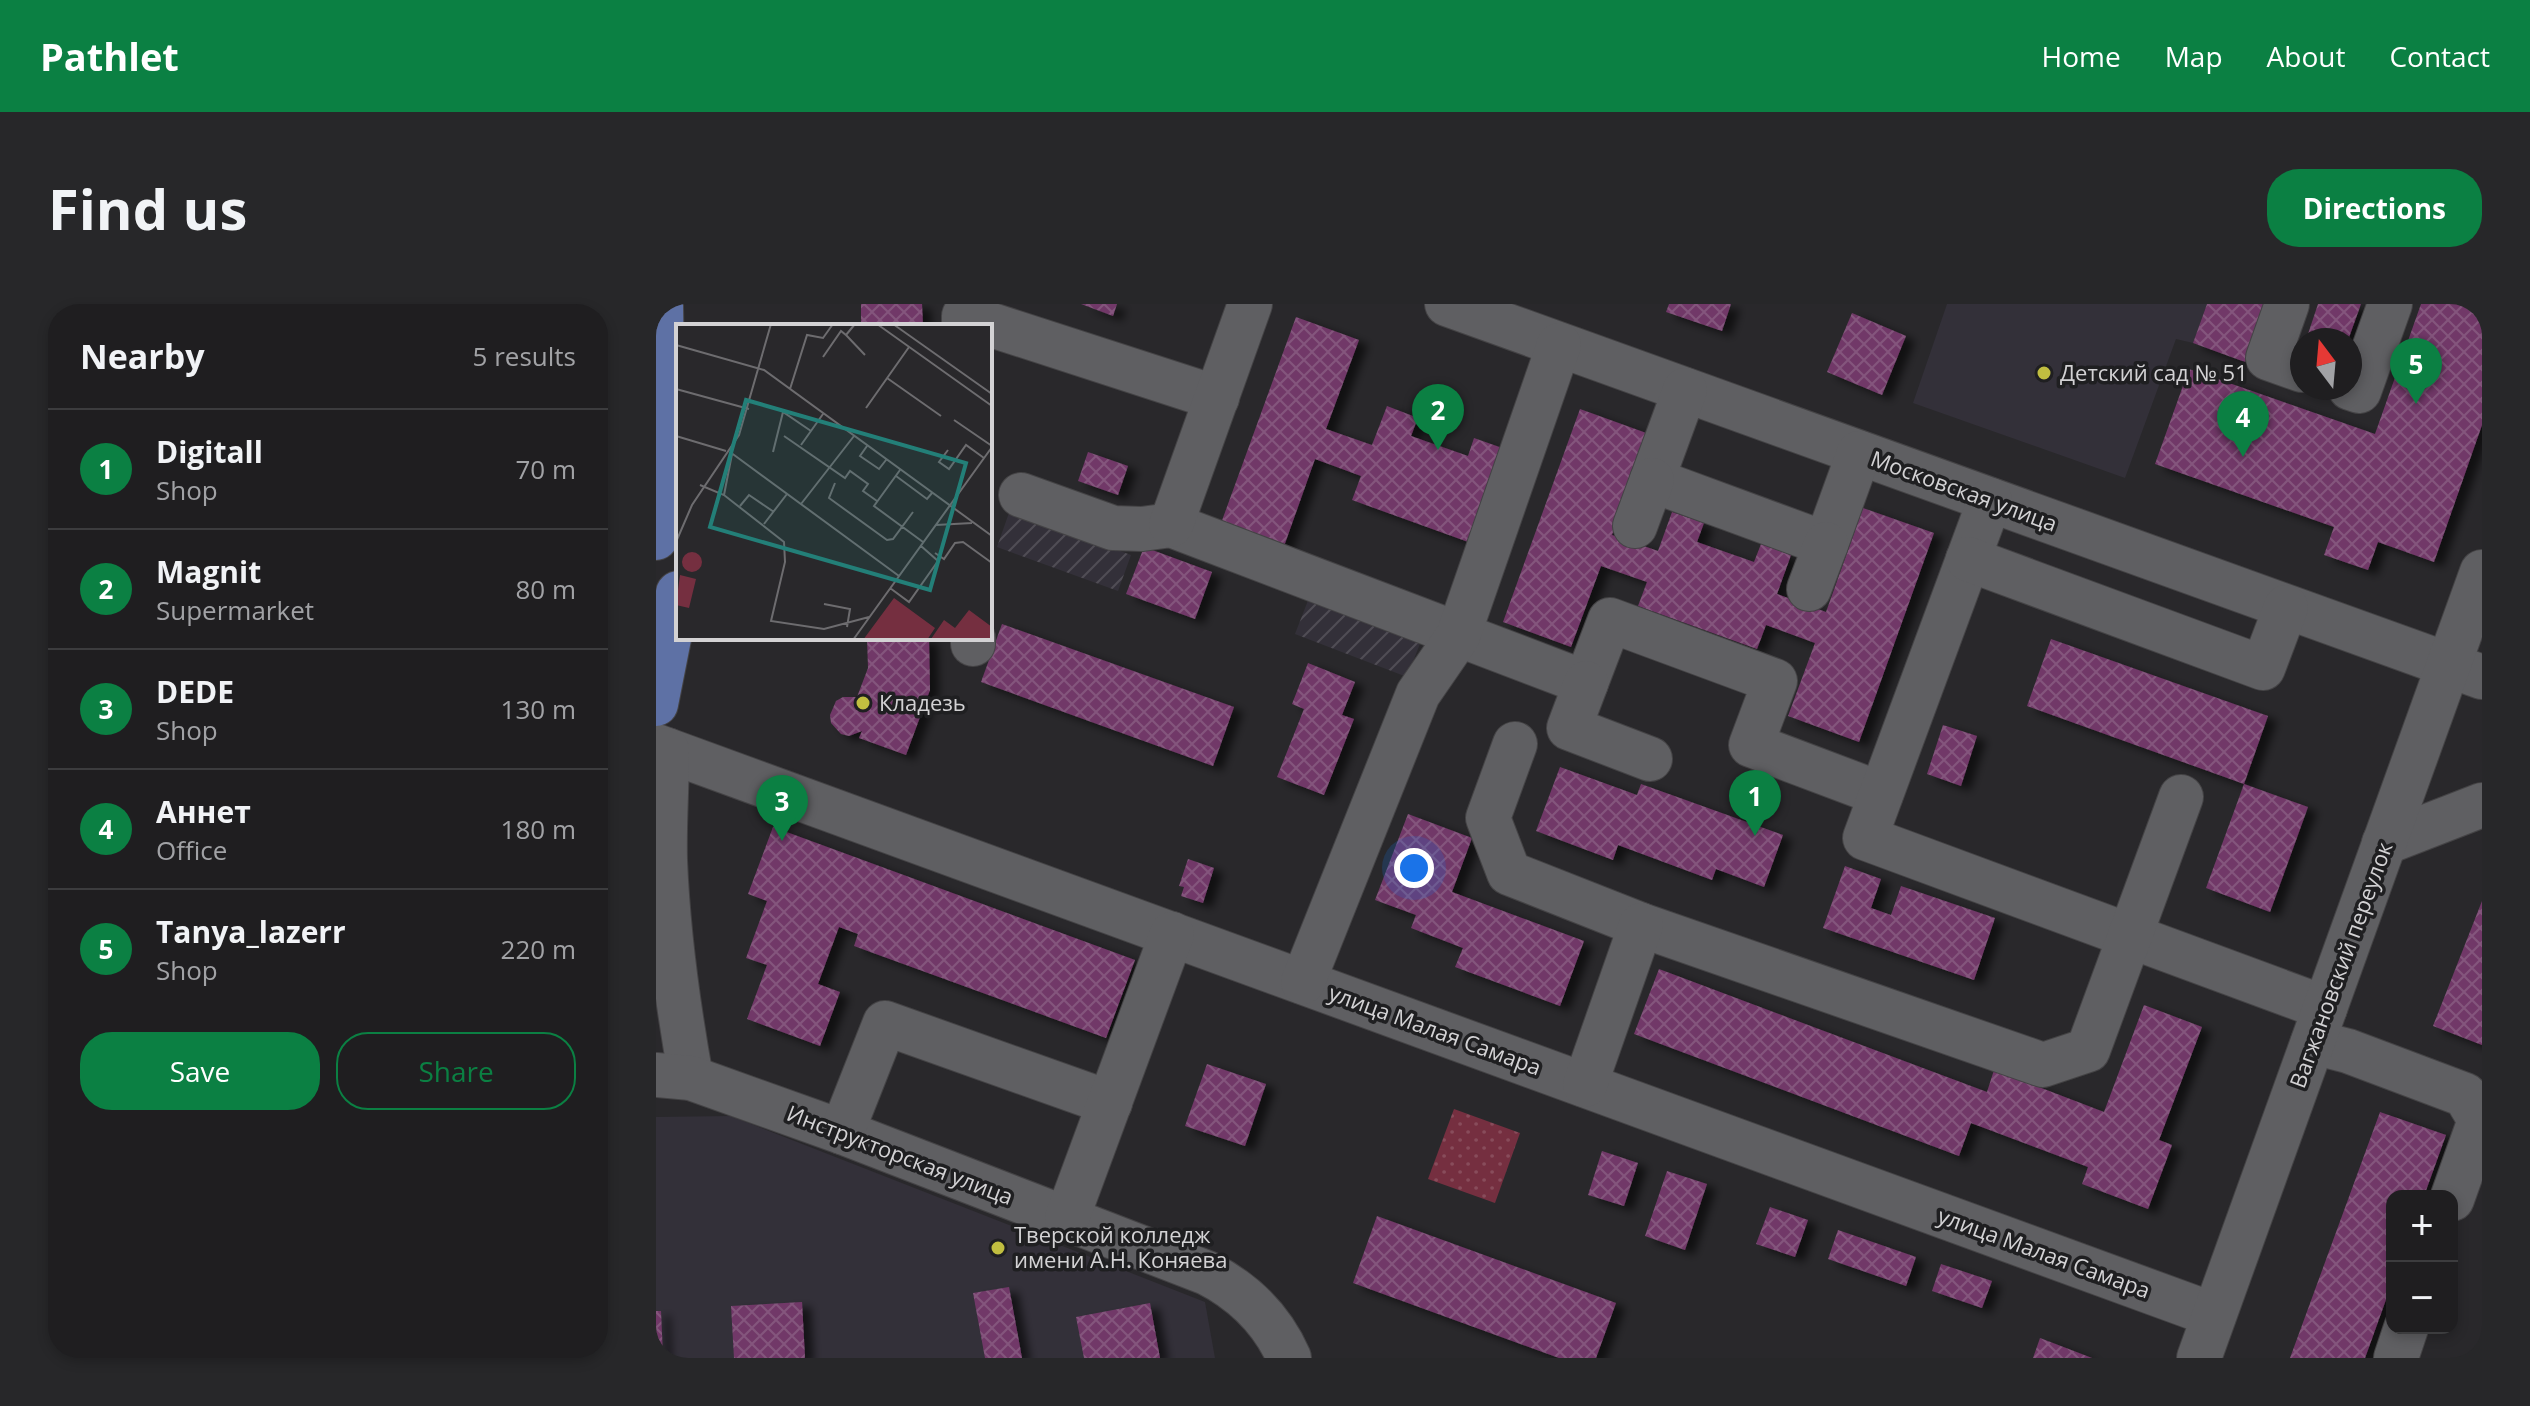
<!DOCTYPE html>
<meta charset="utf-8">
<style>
:root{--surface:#1f1e20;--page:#272729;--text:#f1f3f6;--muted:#a1a2a5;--line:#3c3c3e;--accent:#0b8043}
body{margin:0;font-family:"Open Sans",sans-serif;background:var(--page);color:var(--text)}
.controls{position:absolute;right:24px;bottom:24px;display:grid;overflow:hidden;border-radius:16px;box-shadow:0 4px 12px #0003}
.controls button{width:72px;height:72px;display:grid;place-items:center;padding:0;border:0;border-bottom:2px solid var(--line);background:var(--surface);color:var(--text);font:40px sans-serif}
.compass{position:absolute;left:1634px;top:24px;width:72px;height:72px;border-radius:50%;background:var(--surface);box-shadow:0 4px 12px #0003;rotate:344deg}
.you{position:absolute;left:758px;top:564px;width:28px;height:28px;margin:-20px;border:6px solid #fff;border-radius:50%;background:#1a73e8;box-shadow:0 0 0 12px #1a73e833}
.badge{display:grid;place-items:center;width:52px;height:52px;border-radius:50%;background:var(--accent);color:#fff;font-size:26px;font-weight:700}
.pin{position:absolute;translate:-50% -66px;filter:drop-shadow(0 2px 4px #0008)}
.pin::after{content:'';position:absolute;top:42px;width:28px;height:24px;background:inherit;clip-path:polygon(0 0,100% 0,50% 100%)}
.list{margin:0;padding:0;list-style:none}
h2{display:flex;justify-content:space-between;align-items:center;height:104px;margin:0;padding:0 32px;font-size:34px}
h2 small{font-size:26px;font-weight:400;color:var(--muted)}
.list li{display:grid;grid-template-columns:52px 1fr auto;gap:24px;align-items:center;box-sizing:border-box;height:120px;padding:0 32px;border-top:2px solid var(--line)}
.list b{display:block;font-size:30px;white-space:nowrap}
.list p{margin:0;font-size:26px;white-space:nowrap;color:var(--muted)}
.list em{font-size:26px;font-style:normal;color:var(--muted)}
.actions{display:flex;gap:16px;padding:24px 32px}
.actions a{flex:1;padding:18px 0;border:2px solid var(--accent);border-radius:32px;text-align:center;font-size:28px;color:var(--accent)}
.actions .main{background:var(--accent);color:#fff}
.map{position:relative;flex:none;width:1826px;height:1054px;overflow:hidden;border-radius:32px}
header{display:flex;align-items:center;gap:48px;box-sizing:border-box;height:112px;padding:0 40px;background:var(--accent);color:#fff}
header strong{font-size:38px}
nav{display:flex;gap:44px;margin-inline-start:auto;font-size:28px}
.intro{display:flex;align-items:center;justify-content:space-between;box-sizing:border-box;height:192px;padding:0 48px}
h1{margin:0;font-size:56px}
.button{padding:20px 36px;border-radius:32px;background:var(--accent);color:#fff;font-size:28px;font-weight:700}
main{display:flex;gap:48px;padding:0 48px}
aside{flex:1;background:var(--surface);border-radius:32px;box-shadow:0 4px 12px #0003}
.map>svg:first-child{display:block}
.built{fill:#333039}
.industrial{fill:url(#industrial-furrows)}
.park{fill:url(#park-dots)}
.building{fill:url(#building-cross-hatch);filter:url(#shadow)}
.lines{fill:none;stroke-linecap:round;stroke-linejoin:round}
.minor-casing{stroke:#444345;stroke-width:46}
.major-casing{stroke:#444345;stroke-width:46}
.minor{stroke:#5f5f62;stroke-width:44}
.major{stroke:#5e71a5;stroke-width:44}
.poi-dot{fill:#c1be40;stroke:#1f1f21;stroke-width:3}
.labels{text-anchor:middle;stroke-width:7;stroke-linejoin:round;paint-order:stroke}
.poi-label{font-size:22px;fill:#d3d2d4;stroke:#1f1f21;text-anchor:start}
.street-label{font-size:22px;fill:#d3d2d4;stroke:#1f1f21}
.inset-road{fill:none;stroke:#6d6c6f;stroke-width:2}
.view{fill:#237f78;fill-opacity:0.15;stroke:#237f78;stroke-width:4}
.inset-edge{fill:none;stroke:#d3d2d4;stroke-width:4}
</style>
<header>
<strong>Pathlet</strong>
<nav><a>Home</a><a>Map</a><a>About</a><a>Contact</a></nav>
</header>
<div class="intro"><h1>Find us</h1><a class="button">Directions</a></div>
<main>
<aside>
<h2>Nearby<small>5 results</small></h2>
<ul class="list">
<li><span class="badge">1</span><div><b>Digitall</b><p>Shop</p></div><em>70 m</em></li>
<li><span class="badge">2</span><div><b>Magnit</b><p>Supermarket</p></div><em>80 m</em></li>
<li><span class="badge">3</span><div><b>DEDE</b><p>Shop</p></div><em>130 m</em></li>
<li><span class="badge">4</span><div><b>Аннет</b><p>Office</p></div><em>180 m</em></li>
<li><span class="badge">5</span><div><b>Tanya_lazerr</b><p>Shop</p></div><em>220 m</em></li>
</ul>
<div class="actions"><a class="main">Save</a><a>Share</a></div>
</aside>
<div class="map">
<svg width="1826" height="1054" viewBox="0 0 1826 1054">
<defs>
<pattern id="industrial-furrows" width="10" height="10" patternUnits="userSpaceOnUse" patternTransform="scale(2)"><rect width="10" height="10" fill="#333039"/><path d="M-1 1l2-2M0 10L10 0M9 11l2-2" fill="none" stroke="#504d55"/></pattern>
<pattern id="park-dots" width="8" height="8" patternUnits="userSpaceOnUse" patternTransform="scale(2)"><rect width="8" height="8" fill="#752f40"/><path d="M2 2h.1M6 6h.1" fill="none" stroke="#884c5b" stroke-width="1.8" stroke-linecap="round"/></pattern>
<pattern id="building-cross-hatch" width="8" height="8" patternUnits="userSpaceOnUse" patternTransform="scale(2)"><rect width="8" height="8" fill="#713968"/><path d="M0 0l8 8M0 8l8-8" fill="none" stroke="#84557d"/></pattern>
<filter id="shadow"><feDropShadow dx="9" dy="5" stdDeviation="4" flood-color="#0009"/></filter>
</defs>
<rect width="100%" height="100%" fill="#29282b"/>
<g class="built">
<path d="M1291 0H1551L1537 39 1520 35 1469 174 1257 99Z"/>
<path d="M75 812 549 998 559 1054H0V813Z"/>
</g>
<g class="industrial">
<path d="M354 206 475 251 462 287 341 243Z"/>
<path d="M653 294 765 337 751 373 639 330Z"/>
</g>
<path class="park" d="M798 805 864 829 839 899 772 875Z"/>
<g class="building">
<path d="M205 0H266L267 22H205Z"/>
<path d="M425 0H461L457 12Z"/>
<path d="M1013 0H1075L1066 27 1010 8Z"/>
<path d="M1551 0H1610L1589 58 1537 39Z"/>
<path d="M1662 0H1705L1692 36H1650Z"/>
<path d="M1765 0H1826V121L1778 258 1722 238 1712 266 1668 251 1678 223 1499 160 1533 65 1719 130Z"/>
<path d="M1196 9 1250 32 1226 91 1171 68Z"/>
<path d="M640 13 703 36 670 125 716 141 731 102 762 114 755 132 812 152 818 134 849 145 815 239 696 196 705 172 659 155 627 245 564 222Z"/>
<path d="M924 105 993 130 956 231 1002 247 1016 208 1048 219 1041 238 1098 258 1105 240 1135 251 1121 290 1170 308 1207 204 1278 229 1203 438 1132 412 1159 339 1110 321 1101 345 982 302 991 278 945 262 915 343 847 318Z"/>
<path d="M432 148 472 162 462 191 422 177Z"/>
<path d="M488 243 556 268 539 315 470 290Z"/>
<path d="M346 320 578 403 557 462 325 378Z"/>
<path d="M211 334H273L274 386 250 451 203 434 206 427 193 432 185 430 175 419 174 411 180 397 187 393H201L212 364Z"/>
<path d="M1395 335 1612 412 1588 480 1371 402Z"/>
<path d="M652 359 699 378 686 411 698 415 668 491 621 473 648 405 636 400Z"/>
<path d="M1287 421 1321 432 1305 482 1271 470Z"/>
<path d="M904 463 981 491 985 480 1127 531 1108 583 1060 565 1056 576 962 541 957 556 880 527Z"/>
<path d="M1588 480 1652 503 1614 608 1550 584Z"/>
<path d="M752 510 816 534 796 588 928 637 904 702 799 663 807 644 755 624 760 611 719 596Z"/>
<path d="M117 523 479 656 450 734 198 642 202 630 183 623 162 680 184 688 164 742 91 715 111 661 90 654 111 597 92 590Z"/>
<path d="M532 555 558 564 547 599 525 592 528 583 523 582Z"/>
<path d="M1189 562 1225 575 1215 604 1235 611 1245 582 1339 614 1318 676 1167 624Z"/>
<path d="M1826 597V741L1777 722Z"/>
<path d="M1003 665 1331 788 1338 766 1448 808 1488 701 1546 723 1503 836 1516 841 1492 905 1426 880 1432 863 1315 819 1303 852 978 730Z"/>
<path d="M551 760 610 780 589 842 529 822Z"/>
<path d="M1724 808 1790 831 1768 892H1736V979L1709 1054H1634Z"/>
<path d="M946 847 982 859 968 902 932 891Z"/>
<path d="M1011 867 1051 880 1029 946 989 932Z"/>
<path d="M1114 903 1152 916 1139 953 1100 940Z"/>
<path d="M721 912 960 999 940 1054H903L697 979Z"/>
<path d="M1182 926 1260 953 1250 982 1172 955Z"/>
<path d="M1285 960 1336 977 1326 1004 1276 987Z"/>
<path d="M353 983 366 1054H329L317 989Z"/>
<path d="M146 998 149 1054H78L75 1002Z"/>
<path d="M494 999 504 1054H428L420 1013Z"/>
<path d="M0 1007H5L7 1054H0Z"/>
<path d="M1384 1034 1436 1054H1377Z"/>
</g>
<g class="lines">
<g class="minor-casing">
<g id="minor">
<path d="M791 0 1826 373"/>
<path d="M1631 0 1612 54 1646 66"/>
<path d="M308 22V12L561 94"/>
<path d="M1694 84 1703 87 1734 0"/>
<path d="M1029 86 996 176 1170 240 1203 149"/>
<path d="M365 191 457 224 486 225 515 221 930 379 954 316 1119 377 1095 441 1225 490"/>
<path d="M1334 196 1209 534 1669 704"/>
<path d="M515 221 594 0"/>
<path d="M979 222 996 176"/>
<path d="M1312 255 1607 364 1630 303"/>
<path d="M1153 285 1170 240"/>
<path d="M317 334V340"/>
<path d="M930 379 913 424 994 455"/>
<path d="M859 440 832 514 853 569 985 621 1387 761 1432 746 1525 493"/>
<path d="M0 442 1558 1011"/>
<path d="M11 446C11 482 8 519 9 556 12 630 22 702 35 774"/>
<path d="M1728 539 1826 501"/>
<path d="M647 678 762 390 802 332 903 41"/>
<path d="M1657 738 1692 747 1809 791 1824 816 1796 895"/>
<path d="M0 771 35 774 186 828 551 969C588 988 616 1015 633 1054"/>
<path d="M929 781 985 621"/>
<path d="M186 828 229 719 454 799"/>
<path d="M411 914 516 630"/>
<path d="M1543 1054 1826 268"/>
<path d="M1740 1054 1750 1024"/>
</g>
</g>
<g class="major-casing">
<g id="major">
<path d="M0 234 6 62 5 0"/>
<path d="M0 400 22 289"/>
</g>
</g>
<use href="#minor" class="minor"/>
<use href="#major" class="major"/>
</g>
<g class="poi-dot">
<circle cx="1388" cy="69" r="8"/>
<circle cx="207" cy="399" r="8"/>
<circle cx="342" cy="944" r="8"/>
</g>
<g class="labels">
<g class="poi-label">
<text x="1404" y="77">Детский сад № 51</text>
<text x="223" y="407">Кладезь</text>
<text x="358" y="939">Тверской колледж<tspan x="358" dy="25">имени А.Н. Коняева</tspan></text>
</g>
<g class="street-label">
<text transform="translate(1308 187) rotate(20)" y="8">Московская улица</text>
<text transform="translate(1685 661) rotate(-70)" y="8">Вагжановский переулок</text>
<text transform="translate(779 726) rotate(20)" y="8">улица Малая Самара</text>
<text transform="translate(244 851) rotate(21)" y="8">Инструкторская улица</text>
<text transform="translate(1388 949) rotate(20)" y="8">улица Малая Самара</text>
</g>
</g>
<g transform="translate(20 20)">
<rect width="316" height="316" fill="#29282b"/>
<path d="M6 238a10 10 0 1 1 20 0a10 10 0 1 1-20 0ZM4 251 20 255 13 284 0 281Z" fill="#752f40"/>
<path d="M218 274 259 304 251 316H187ZM293 286 316 303V316L255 315 268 296 279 304Z" fill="#752f40"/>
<path class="inset-road" d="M201 0 316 82M217 0 316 70M170 11 189 31M0 21 88 46 316 212M147 33 165 7 170 11 179 0M211 54 265 92M0 65 73 85M114 65 131 11 147 14 157 0M190 84 233 23M278 96 316 122M0 112 50 127M108 112 169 154 174 147 192 160 187 167 201 177M125 121 147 90M191 122 184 132 203 145 210 136M272 126 263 138 273 145 290 121 308 134M54 128 223 252M97 128 107 88 135 107M224 146 198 182 247 218M220 152 251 175 256 169M159 159 153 174 211 216 217 215 237 188M24 161 48 171 108 218 109 238 95 297 148 305 193 293M48 171 56 130M125 180 178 112M64 182 73 171 98 188M88 200 111 170M260 201 296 199M0 218 16 181 63 111 95 0M259 229 268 235 279 219 287 218 316 239M214 264 233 278 262 237 245 222M148 280 174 285 171 303M0 315 107 316M177 316 316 123"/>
<path class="view" d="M70 76 290 139 254 266 34 203Z"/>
<rect width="316" height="316" class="inset-edge"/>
</g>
</svg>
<div class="controls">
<button>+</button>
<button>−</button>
</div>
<svg class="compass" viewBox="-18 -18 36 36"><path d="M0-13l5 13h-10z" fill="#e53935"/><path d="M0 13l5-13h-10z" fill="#a1a2a5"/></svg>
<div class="you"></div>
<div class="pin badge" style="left:1099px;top:532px">1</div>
<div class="pin badge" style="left:782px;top:146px">2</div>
<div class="pin badge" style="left:126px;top:537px">3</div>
<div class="pin badge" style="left:1587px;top:153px">4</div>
<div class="pin badge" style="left:1760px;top:100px">5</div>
</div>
</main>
